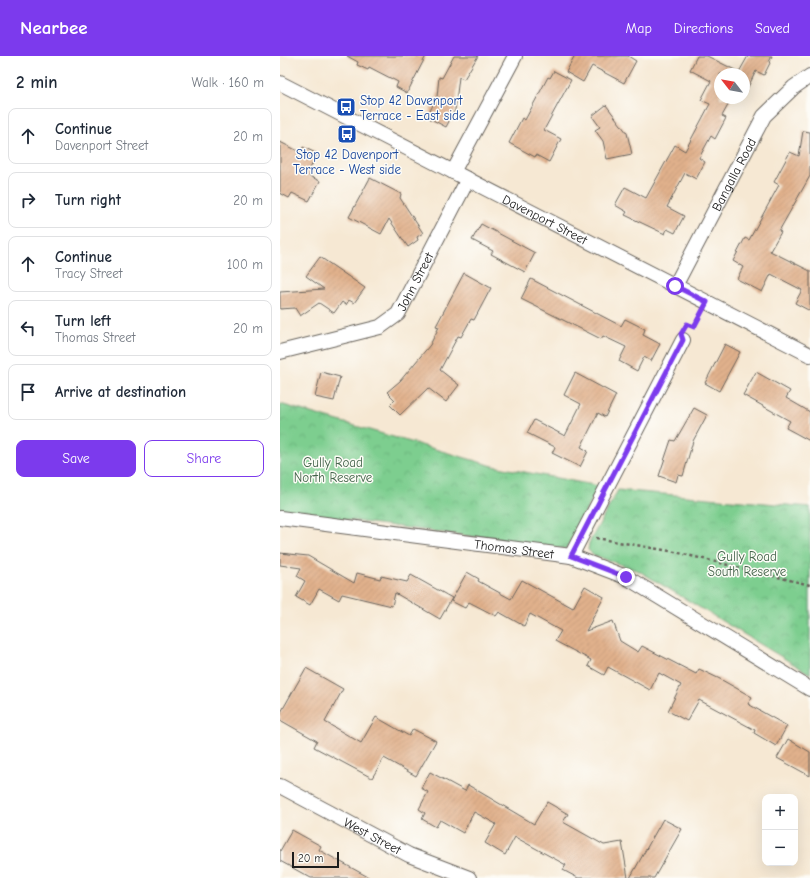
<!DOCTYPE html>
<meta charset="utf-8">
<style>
:root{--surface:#fff;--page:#f2f2f3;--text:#1f2937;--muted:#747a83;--line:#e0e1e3;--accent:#7c3aed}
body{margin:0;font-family:"Comic Neue",sans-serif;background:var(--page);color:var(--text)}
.controls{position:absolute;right:12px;bottom:12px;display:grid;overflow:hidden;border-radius:8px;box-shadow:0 4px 16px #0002}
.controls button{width:36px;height:36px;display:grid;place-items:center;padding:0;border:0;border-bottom:1px solid var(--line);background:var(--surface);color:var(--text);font:20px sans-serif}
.compass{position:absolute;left:434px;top:12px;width:36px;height:36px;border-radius:50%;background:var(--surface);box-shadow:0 4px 16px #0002;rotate:301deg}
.scale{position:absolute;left:12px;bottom:10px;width:47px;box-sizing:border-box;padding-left:4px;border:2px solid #1c1c1c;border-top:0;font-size:11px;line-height:14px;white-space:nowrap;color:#1c1c1c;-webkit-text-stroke:3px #fdfcf7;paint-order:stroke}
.stop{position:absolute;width:12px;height:12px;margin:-9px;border:3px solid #7c3aed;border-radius:50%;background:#fff}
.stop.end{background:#7c3aed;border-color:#fff;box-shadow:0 1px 4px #0008}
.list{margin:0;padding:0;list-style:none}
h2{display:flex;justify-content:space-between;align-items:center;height:52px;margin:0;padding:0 16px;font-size:17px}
h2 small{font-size:13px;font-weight:400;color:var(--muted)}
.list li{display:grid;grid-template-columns:26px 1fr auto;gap:12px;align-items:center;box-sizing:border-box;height:56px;margin:0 8px 8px;padding:0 8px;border:1px solid var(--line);border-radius:8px}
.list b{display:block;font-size:15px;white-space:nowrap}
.list p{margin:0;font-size:13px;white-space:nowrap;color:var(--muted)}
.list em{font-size:13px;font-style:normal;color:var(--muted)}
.actions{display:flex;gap:8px;padding:12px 16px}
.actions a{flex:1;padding:9px 0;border:1px solid var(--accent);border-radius:8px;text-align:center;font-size:14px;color:var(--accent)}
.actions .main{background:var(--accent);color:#fff}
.icon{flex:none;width:22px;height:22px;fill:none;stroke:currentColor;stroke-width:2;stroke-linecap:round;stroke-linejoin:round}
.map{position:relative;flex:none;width:530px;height:822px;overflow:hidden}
header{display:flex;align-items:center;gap:24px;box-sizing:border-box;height:56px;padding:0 20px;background:var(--accent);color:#fff}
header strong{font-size:19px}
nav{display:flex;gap:22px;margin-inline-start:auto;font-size:14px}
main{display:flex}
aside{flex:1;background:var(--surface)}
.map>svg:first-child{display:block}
.park{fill:url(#park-crowns);stroke:#4c7556}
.building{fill:url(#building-hatch)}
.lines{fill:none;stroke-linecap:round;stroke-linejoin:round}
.minor-casing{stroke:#68635c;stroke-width:16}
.path{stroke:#68635c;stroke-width:2.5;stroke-dasharray:3 3;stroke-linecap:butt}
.minor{stroke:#fff;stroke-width:14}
.route{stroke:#7c3aed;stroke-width:5}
.labels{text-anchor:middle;stroke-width:3;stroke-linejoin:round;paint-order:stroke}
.transit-label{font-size:13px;fill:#164399;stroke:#fdfcf7;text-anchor:start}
.street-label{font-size:13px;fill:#1c1c1c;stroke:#fdfcf7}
.park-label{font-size:13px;fill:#43634a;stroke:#fdfcf7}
</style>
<header>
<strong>Nearbee</strong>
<nav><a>Map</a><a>Directions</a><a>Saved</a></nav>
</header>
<main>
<aside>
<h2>2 min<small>Walk · 160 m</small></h2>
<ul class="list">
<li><svg class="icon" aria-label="ahead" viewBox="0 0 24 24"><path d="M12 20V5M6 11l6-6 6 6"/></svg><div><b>Continue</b><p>Davenport Street</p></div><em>20 m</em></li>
<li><svg class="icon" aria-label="right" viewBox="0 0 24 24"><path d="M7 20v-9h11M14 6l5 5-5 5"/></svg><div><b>Turn right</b></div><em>20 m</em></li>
<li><svg class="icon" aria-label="ahead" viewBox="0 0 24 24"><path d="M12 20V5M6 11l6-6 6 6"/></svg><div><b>Continue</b><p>Tracy Street</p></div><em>100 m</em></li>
<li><svg class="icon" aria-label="left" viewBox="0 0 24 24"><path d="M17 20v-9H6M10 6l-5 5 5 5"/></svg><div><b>Turn left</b><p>Thomas Street</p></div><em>20 m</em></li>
<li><svg class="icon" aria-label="arrive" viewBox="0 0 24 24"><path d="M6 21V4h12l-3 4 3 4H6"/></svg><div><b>Arrive at destination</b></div></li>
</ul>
<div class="actions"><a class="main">Save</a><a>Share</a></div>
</aside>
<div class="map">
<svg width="530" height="822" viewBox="0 0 530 822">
<defs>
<pattern id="park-crowns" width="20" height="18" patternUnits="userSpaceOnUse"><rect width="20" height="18" fill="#7dce8f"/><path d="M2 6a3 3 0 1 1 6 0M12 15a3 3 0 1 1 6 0" fill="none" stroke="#6bb07b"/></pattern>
<pattern id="building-hatch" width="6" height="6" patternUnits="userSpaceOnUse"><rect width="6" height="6" fill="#e1b18c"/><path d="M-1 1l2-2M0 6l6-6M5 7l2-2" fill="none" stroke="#c09878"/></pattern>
</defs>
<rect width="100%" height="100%" fill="#fdfcf7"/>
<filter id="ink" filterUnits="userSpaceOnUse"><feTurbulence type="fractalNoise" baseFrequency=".025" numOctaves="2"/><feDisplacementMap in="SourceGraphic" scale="8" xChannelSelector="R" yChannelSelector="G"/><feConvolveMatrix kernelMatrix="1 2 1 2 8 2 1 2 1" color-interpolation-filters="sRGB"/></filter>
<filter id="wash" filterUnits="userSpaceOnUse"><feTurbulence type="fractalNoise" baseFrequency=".012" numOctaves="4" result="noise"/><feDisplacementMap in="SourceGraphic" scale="16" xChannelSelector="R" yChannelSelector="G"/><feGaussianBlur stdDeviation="0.9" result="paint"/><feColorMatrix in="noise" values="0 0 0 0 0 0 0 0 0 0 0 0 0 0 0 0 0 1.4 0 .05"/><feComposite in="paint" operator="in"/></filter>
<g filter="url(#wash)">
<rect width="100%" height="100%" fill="#f6e8d3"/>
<g class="park">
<path d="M0 348 213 410 319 430 286 493 0 455Z"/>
<path d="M338 434 530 451V618L359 515 313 499 308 494 309 487Z"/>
</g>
<g id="blocks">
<g class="building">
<path d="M67 0H146L127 37 116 31 118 26 89 11 88 14 77 9 78 6Z"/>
<path d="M174 0H198L184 23 179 21 175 54 166 71 147 61 157 41 159 21 162 22Z"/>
<path d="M295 0H348L356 5 344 27 312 10 303 26 286 16Z"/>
<path d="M417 0H427L459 16 468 0H492L489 6 490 7 484 19 476 15 464 39V18H440V42H452L442 60 446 62 435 83 431 80 419 102 425 106 416 123 405 117 387 151 404 160 395 177 387 173 385 178 345 159 347 156 335 149 345 131 366 142 395 89 405 95 430 48 421 44 431 25 410 14Z"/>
<path d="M274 15 291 24 264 74 281 83 269 106 256 99 255 101 229 87 242 62 245 64 268 21 270 22Z"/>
<path d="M326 49 347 77 352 98 327 103 323 85 315 74 320 71 312 60Z"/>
<path d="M523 75 530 76V120L499 175 501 176 490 195 530 215V255L515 247 522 234 491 218 482 236 457 223 463 211 453 205 465 182 469 184 499 129 494 126 510 96 519 100Z"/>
<path d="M0 86 20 96 23 91 38 98 29 114 32 116 29 120 40 125 29 145 12 137 9 142 0 137Z"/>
<path d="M90 122 121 138 120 142 143 177 137 181 138 184 128 191 109 163 101 178 69 161Z"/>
<path d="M201 168 255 197 245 216 211 198 213 195 192 184Z"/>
<path d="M40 201 85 232 74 247 69 244 66 249 62 246 54 257 39 247 20 260 15 252 0 253V236L44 233 26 220Z"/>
<path d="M184 217 211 232 194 264 191 263 181 281 178 280 160 314 179 329 166 346 148 332 120 359 110 349 115 344 107 336 120 325 150 289 159 271 156 270Z"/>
<path d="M251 223 341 270 345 263 365 273 363 279 380 288 371 305 364 301 357 315 339 305 346 291 323 280 321 283 241 243Z"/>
<path d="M445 288 460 296 439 335 425 327Z"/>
<path d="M41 316 60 321 54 345 35 341Z"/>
<path d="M476 316 510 335 506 342 530 356V385L506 372 510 365 463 339Z"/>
<path d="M295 317 336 339 325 361 318 357 301 391 308 395 300 411 272 397 275 391 247 377 254 364 285 380 301 348 284 339Z"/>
<path d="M414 352 427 359 413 385 403 420 398 419 396 426 379 420 391 384 395 385Z"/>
<path d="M0 497 28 500 74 527 77 517 100 523 101 520 127 526 131 519 172 542 160 563 115 537 112 550 62 538 59 544 39 533 30 549 16 541 25 525 17 520 21 512 0 509Z"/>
<path d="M187 516 199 523 198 525 231 543 242 524 293 552 305 530 324 541 306 575 333 565 340 585 358 596 362 590 416 618 419 613 440 623 472 641 468 648 507 670 496 690 474 677 475 674 419 644 407 665 388 655 401 629 379 617 370 634 328 611 324 619 308 610 311 604 275 585 281 575 250 558 244 570 219 556 216 560 189 546 185 552 171 545Z"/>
<path d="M26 612 63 633 45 666 81 687 96 661 129 680 133 673 156 685 136 720 104 702 92 722 34 691 37 685 0 664V658Z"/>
<path d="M508 683 530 696V720L497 702Z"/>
<path d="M150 716 185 735 188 729 254 768 267 746 288 758 283 766 324 789 342 786 348 822H298L283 814 286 809 235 781 225 799 205 787 216 768 194 756 183 777 160 764 156 771 142 763 145 757 139 753 148 736 141 732Z"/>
<path d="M383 763 402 773 374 822H350Z"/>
<path d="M12 774 41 790 39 794 90 822H31L0 805V795Z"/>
</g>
</g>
</g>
<g filter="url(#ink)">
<use href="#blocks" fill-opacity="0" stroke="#68635c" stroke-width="1"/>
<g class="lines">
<g class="minor-casing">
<g id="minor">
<path id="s1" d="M0 27 530 299"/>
<path d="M173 116 235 0"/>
<path id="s2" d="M395 230 484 60 514 31 530 20"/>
<path id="s3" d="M0 296 100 271 118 258 188 123"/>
<path id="s4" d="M0 462 291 500 346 521 530 633"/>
<path d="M291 500 403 284"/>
<path id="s5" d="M0 730 129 799 189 822"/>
</g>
</g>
<g class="path">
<path d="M405 271 407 268 414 271 420 259"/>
<path d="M316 482 395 496 530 529"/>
</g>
<use href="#minor" class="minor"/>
</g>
</g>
<g class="lines" filter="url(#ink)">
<path class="route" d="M346 521 291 500 403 284 401 278 407 268 414 271 427 246 395 230"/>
</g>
<defs>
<g id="bus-square" transform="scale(1)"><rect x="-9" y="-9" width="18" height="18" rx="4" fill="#1a4fb4" stroke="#fdfcf7"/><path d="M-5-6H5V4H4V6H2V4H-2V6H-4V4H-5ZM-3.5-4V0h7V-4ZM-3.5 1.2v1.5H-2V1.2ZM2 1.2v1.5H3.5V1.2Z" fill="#fff"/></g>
</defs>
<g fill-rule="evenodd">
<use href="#bus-square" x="66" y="51"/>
<use href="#bus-square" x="67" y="78"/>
</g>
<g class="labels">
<g class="transit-label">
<text x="80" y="49">Stop 42 Davenport<tspan x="80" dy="15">Terrace - East side</tspan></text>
<text x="67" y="103" text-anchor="middle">Stop 42 Davenport<tspan x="67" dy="15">Terrace - West side</tspan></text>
</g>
<g class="street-label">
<text dy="5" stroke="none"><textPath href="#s2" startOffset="126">Bangalla Road</textPath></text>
<text dy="5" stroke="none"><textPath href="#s1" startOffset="298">Davenport Street</textPath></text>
<text dy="5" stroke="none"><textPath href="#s3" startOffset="162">John Street</textPath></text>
<text dy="5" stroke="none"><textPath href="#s4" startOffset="236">Thomas Street</textPath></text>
<text dy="5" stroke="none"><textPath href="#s5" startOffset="105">West Street</textPath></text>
</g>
<g class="park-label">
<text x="53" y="411">Gully Road<tspan x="53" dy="15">North Reserve</tspan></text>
<text x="467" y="505">Gully Road<tspan x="467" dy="15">South Reserve</tspan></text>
</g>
</g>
</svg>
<div class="controls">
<button>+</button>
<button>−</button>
</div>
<svg class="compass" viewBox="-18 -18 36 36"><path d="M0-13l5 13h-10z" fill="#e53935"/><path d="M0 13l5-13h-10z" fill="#747a83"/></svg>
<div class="scale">20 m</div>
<div class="stop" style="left:395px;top:230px"></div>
<div class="stop end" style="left:346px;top:521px"></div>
</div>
</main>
